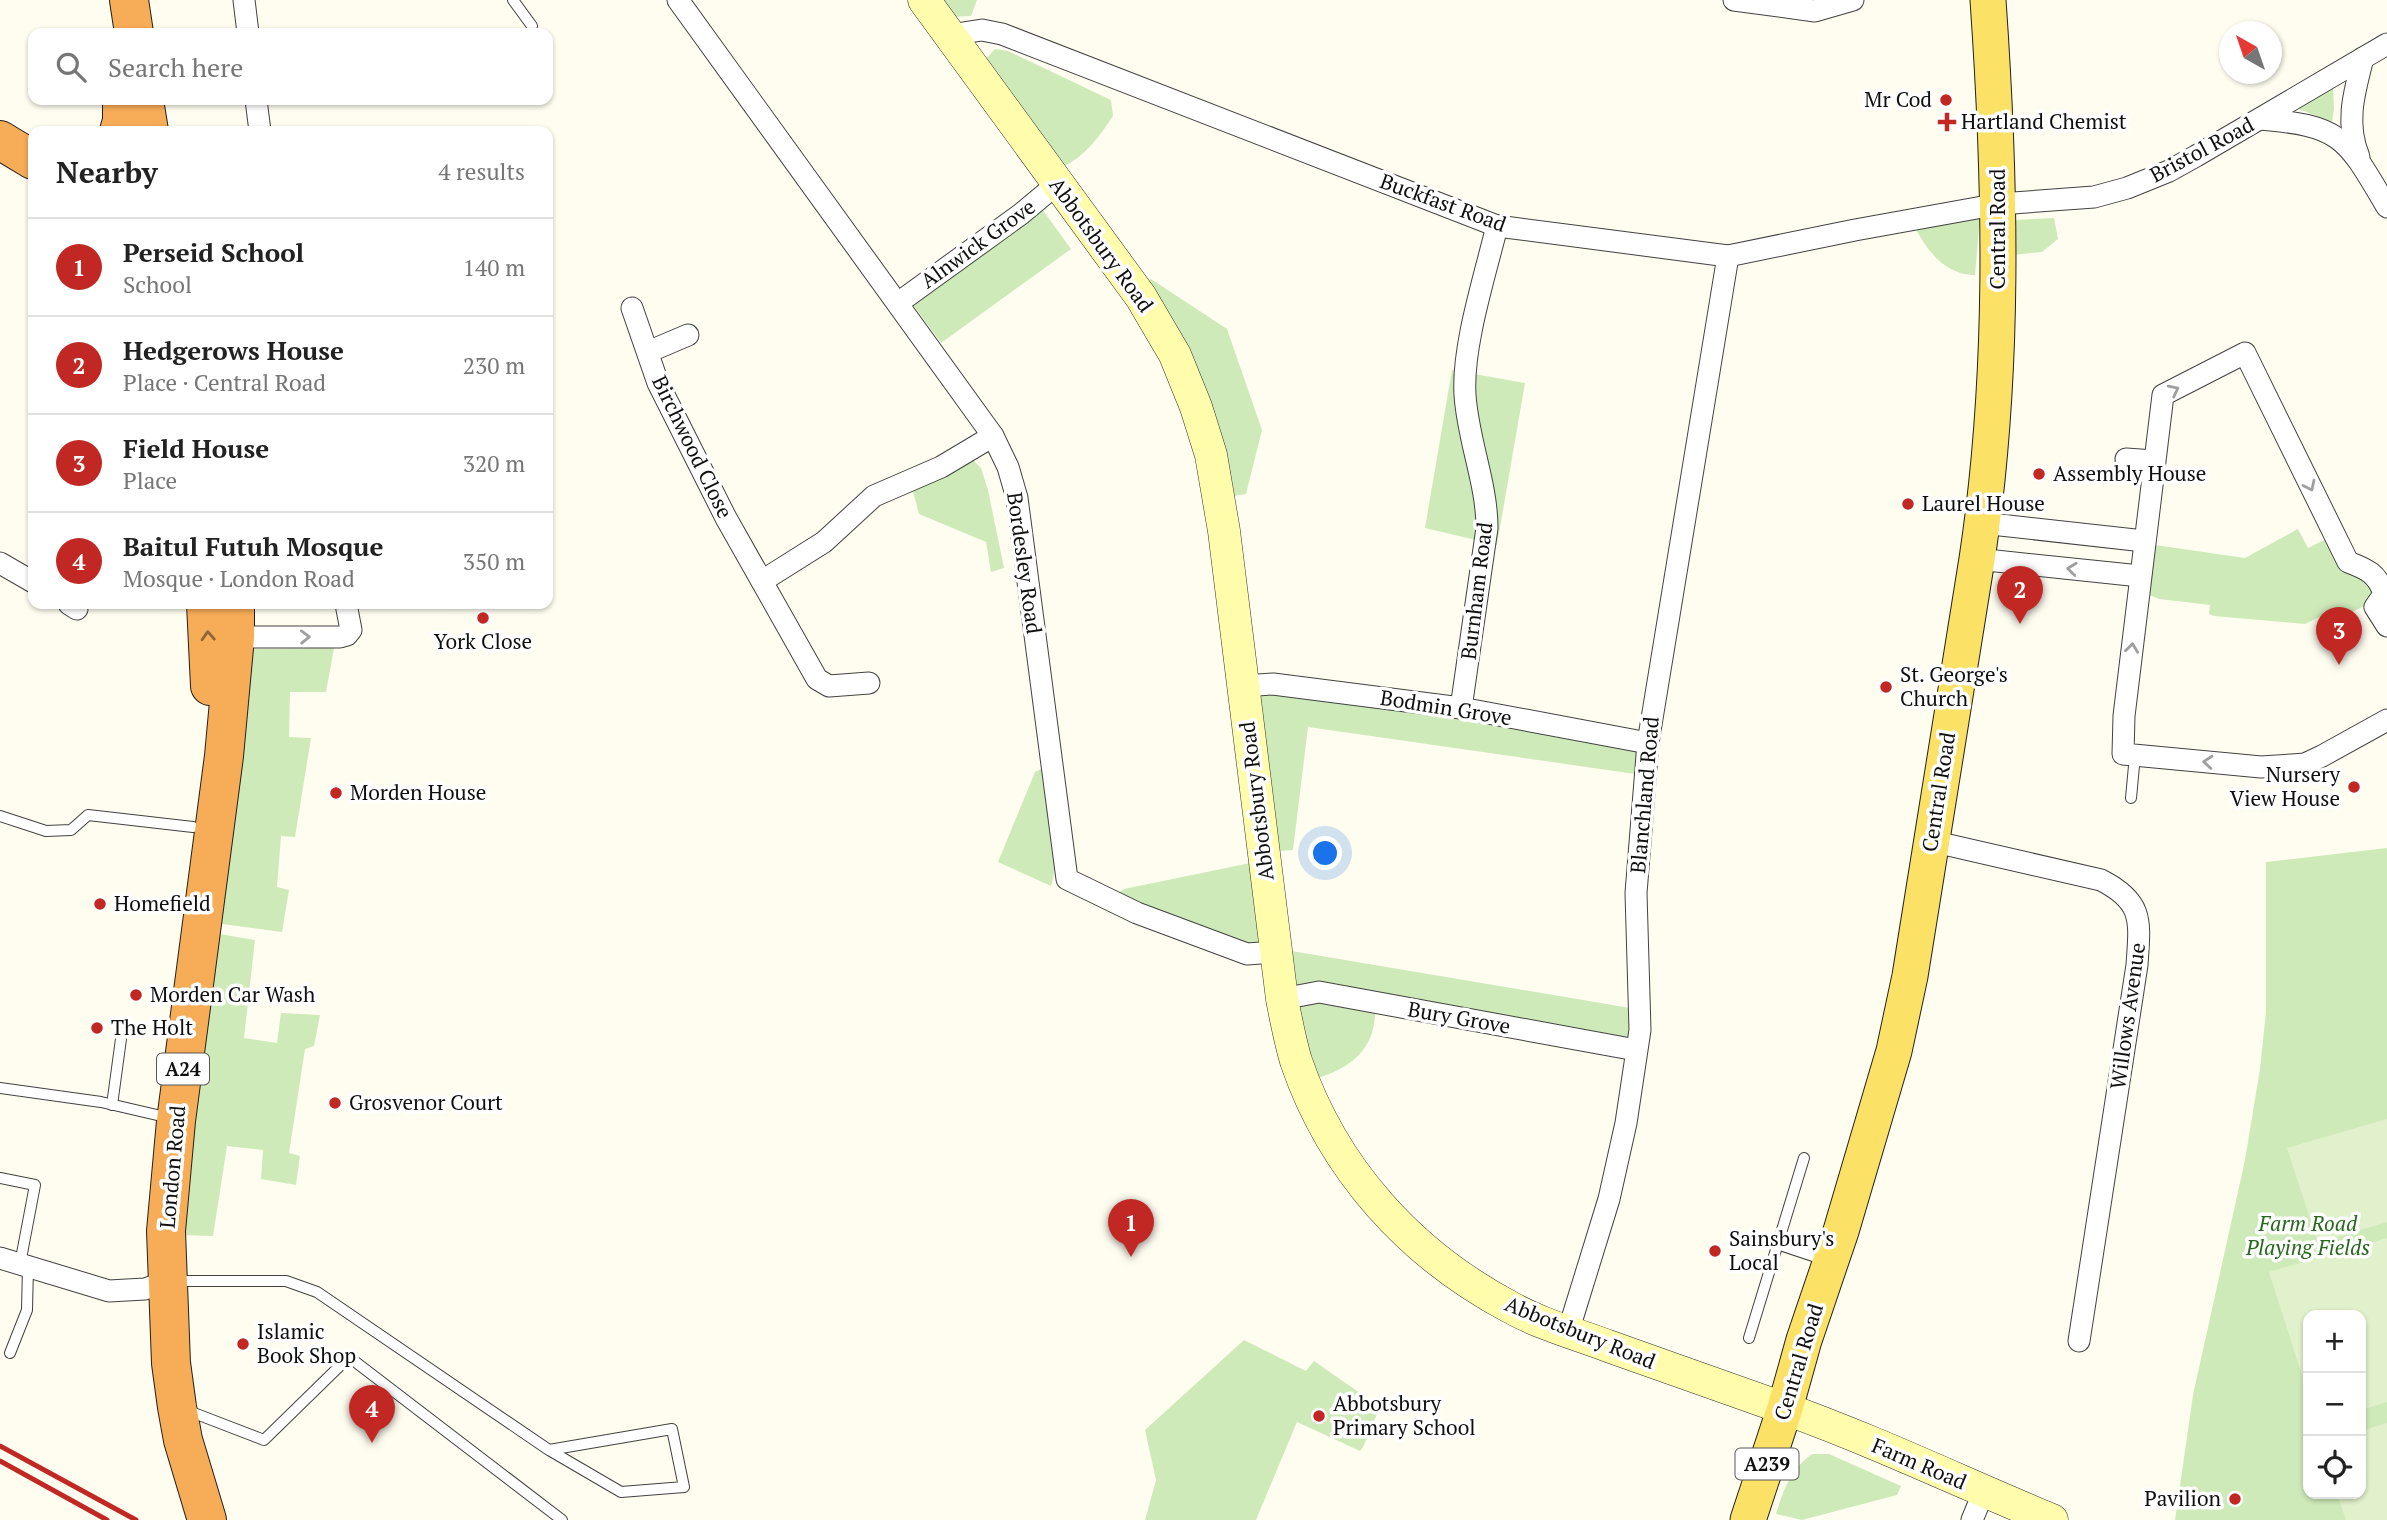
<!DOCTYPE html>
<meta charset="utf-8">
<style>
:root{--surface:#fff;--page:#f6f6f6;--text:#222;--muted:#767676;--line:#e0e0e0;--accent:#c22823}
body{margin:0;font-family:"PT Serif",serif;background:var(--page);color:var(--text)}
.controls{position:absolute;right:21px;bottom:21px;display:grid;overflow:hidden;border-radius:14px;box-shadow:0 2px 5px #0004}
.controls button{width:63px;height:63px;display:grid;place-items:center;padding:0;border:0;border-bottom:2px solid var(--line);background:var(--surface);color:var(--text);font:35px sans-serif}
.compass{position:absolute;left:2219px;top:21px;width:63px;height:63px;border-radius:50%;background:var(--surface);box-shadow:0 2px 5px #0004;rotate:320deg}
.you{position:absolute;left:1326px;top:854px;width:24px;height:24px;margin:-18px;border:5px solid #fff;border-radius:50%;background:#1a73e8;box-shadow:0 0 0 10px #1a73e833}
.badge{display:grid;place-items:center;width:46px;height:46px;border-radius:50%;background:var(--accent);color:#fff;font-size:23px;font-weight:700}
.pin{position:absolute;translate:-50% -58px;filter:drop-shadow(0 2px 4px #0008)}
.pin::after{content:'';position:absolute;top:37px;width:24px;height:21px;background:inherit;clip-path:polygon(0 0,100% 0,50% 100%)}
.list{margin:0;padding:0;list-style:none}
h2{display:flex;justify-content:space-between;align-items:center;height:91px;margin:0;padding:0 28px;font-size:30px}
h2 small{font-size:23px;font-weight:400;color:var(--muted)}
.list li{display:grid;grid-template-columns:46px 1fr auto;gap:21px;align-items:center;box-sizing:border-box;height:98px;padding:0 28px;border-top:2px solid var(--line)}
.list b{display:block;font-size:26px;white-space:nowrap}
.list p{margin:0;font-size:23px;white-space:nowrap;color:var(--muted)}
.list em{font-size:23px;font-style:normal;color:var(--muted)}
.icon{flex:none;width:38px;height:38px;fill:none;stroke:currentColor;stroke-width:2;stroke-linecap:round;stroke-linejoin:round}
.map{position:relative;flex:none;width:2387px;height:1520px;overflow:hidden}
.search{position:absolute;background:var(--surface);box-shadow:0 2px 5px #0004;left:28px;top:28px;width:525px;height:77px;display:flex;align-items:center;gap:18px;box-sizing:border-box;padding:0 24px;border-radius:14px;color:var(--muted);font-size:26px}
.panel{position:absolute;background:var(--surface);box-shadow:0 2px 5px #0004;left:28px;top:126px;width:525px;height:483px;border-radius:14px}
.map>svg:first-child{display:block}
.green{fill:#cfeab9;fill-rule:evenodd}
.pitch{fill:#e1f1cb}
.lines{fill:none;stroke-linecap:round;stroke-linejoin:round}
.lane-casing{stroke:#424242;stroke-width:12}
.street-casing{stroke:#424242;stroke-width:23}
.secondary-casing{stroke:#313131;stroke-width:33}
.primary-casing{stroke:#202020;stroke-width:37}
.highway-casing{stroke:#202020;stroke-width:40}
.lane{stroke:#fff;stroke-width:10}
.street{stroke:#fff;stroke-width:21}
.secondary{stroke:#fffcab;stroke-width:32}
.primary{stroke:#fbe165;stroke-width:35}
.highway{stroke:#f7ac57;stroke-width:38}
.rail{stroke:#c22823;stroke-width:5}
.oneway{stroke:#9f9f9f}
.oneway2{stroke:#8f6537}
.poi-dot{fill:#c22823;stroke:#fff;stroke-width:2.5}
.labels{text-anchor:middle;stroke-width:7;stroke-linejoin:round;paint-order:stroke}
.shield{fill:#fff;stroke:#575757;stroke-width:2}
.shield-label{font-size:19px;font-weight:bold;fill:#0f0f0f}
.poi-label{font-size:21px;fill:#0f0f0f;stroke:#fff;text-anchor:start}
.street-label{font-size:21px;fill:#0f0f0f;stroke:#fff}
.park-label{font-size:21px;font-style:italic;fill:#27681d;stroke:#fff}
</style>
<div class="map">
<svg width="2387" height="1520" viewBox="0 0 2387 1520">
<rect width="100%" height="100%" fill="#fffdf0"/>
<g class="green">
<path d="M939 0H977L971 16 951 17Z"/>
<path d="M995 49 1008 51 1111 100 1113 116C1099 137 1086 155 1063 167L985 60Z"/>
<path d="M2333 86 2334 109 2332 122 2296 108Z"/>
<path d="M1042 209 1071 249 941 343 911 302Z"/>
<path d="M1980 217 1975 275C1948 276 1927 252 1916 229Z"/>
<path d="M2054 218 2058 239 2042 252 2013 255 2014 220Z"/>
<path d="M1151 279 1227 329 1262 430 1246 494 1233 496 1145 284Z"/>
<path d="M1452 370 1525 383 1497 545 1425 528Z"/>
<path d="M972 459 981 468 988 490 1004 568 991 572 986 542 919 514 912 488Z"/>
<path d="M2298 529 2308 548 2330 537 2367 577 2376 593 2372 602 2344 616 2338 608 2305 624 2214 616 2209 614 2210 605 2159 599 2149 595 2155 545 2245 558Z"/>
<path d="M334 648 326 692H290L289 737 311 738 295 837 281 836 277 887 289 890 282 932 214 923 244 649Z"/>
<path d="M1274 688 1644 747 1642 775 1308 727 1293 850 1267 852 1250 689Z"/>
<path d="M1045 767C1050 798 1061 857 1051 886L998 862 1035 772Z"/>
<path d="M2387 848V1520H2175L2193 1395 2245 1160 2260 1069 2266 1012V862ZM2308 1315H2361V1494H2308Z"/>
<path d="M1260 861 1271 948 1248 950 1114 896 1124 889Z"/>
<path d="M213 933 255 940 244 1038 277 1043 281 1013 320 1015 314 1046 305 1049 289 1153 300 1156 296 1185 261 1179 263 1150 227 1146 213 1236 179 1235Z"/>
<path d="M1280 949 1636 1009 1634 1046 1377 1000C1375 1012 1375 1028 1370 1038 1359 1064 1332 1074 1308 1081Z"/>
<path d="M1244 1340 1306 1371 1314 1361 1380 1407 1363 1447 1360 1451 1297 1422 1256 1520H1145L1156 1480 1145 1430Z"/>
<path d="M1812 1454H1829L1901 1486 1897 1495 1802 1520 1776 1514C1784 1489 1790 1470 1812 1454Z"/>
</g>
<g class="pitch">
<path d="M2387 1119V1222L2318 1243 2287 1148Z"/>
<path d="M2387 1238V1402L2361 1410V1315H2308V1394L2269 1272Z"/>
<path d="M2387 1423V1520H2346L2337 1494H2361V1431Z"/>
</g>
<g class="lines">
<g class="lane-casing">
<g id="lane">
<path d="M513 0 532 26"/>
<path d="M2131 798 2135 755"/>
<path d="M0 816 46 831 71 830 88 815 193 827"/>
<path d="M0 1088 101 1102 157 1115"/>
<path d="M112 1105 121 1039"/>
<path d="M0 1178 35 1185 20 1264"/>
<path d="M1777 1244 1828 1261"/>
<path d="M173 1281H286L317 1292 549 1450 672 1429 684 1487 621 1492 549 1450"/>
<path d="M1749 1338 1804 1158"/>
<path d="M10 1353 27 1310 28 1266"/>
<path d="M186 1410 264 1440 349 1357 562 1520"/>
</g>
</g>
<g class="street-casing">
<g id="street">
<path d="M244 0 248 33"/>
<path d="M678 0 993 436 1008 467 1017 498 1067 879 1137 913 1247 954 1277 952"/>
<path d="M1734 0 1815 11 1853 0"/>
<path d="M950 35 982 30 1002 34 1497 226 1728 256 1855 230 1999 204 2094 197 2127 188 2169 171 2196 156 2387 44"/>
<path d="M256 100 260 131"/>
<path d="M2260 119C2343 126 2346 138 2387 207"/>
<path d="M2359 157C2345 123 2354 93 2363 58"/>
<path d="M898 303 1021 214 1057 184"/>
<path d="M632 308 658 383 726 518 817 679 829 686 869 683"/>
<path d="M648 352 688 335"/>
<path d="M2126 459 2154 461"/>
<path d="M1982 523 2144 541"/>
<path d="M1977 559 2140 576"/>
<path d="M0 563 33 582"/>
<path d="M762 581 824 542 874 496 941 467 993 436"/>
<path d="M69 604 77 609"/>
<path d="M2387 626 2375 607 2384 594C2378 574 2367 569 2348 562L2245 353 2163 395 2124 716 2123 754 2261 767 2292 765 2305 764 2322 756 2387 720"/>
<path d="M235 637H340L347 635 351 630 346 604"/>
<path d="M1244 686 1273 684 1461 708 1648 743"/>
<path d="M1461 708 1487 528C1487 483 1468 441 1465 395 1462 346 1485 276 1497 226"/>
<path d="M1931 841 2101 880C2144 902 2140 921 2137 965L2079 1341"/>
<path d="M1282 999 1319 992 1636 1050"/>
<path d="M0 1258 109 1291 145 1289 167 1281"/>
<path d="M1568 1332 1609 1199 1626 1123 1640 1030 1636 893 1648 743 1728 256"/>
<path d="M1972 1520 1984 1491"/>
</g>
</g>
<g class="secondary-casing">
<path id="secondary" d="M924 0 1141 297 1175 355 1196 407 1211 455 1224 531 1282 999C1286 1020 1290 1041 1296 1061 1333 1169 1410 1254 1510 1307 1540 1324 1576 1334 1608 1346 1666 1367 1725 1387 1783 1408 1873 1440 1963 1483 2052 1520"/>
</g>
<g class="primary-casing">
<path id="primary" d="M1748 1520 1785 1408 1804 1340 1841 1231 1894 1051 1910 976 1977 559C2005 373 2001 186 1988 0"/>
</g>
<g class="highway-casing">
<g id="highway">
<path d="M129 0 134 33"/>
<path d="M144 100 149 131"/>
<path d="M119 131 122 121V100"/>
<path d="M0 140 33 160"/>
<path d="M206 604 210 686"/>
<path d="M207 1520 183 1440 177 1407 171 1363 166 1231 176 1121 224 756 235 637V604"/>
</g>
</g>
<use href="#lane" class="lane"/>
<use href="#street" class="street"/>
<use href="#secondary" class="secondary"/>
<use href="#primary" class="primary"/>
<use href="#highway" class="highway"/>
<g class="rail">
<path d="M0 1446 136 1520"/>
<path d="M0 1461 107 1520"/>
</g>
</g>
<defs><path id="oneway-chevron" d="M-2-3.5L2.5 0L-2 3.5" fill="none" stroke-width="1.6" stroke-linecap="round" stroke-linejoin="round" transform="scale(1.75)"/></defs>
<g class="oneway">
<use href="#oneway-chevron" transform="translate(2174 390) rotate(-27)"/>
<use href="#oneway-chevron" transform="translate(2310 486) rotate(64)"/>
<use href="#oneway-chevron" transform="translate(2072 569) rotate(-174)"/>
<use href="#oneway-chevron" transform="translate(305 637) rotate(-1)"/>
<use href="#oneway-chevron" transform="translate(2132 648) rotate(-83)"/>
<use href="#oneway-chevron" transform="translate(2208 762) rotate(-175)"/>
</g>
<use class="oneway2" href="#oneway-chevron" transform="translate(208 636) rotate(-93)"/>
<g class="poi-dot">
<circle cx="1946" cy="100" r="7"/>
<path d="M1943.5 111.5h7v7h7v7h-7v7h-7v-7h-7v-7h7z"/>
<circle cx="2039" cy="474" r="7"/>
<circle cx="1908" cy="504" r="7"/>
<circle cx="483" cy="618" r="7"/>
<circle cx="1886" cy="687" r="7"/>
<circle cx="2354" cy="787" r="7"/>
<circle cx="336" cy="793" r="7"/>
<circle cx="100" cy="904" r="7"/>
<circle cx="136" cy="995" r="7"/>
<circle cx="97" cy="1028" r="7"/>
<circle cx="335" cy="1103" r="7"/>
<circle cx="1715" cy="1251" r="7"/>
<circle cx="243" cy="1344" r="7"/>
<circle cx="1319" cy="1416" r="7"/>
<circle cx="2235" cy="1499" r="7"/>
</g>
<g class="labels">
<g class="shield">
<rect x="157" y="1053.5" width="52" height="31" rx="5"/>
<rect x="1735.5" y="1448.5" width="63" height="31" rx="5"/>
</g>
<g class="shield-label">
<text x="183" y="1076">A24</text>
<text x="1767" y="1471">A239</text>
</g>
<g class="poi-label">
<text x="1932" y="107" text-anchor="end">Mr Cod</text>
<text x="1961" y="129">Hartland Chemist</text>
<text x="2053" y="481">Assembly House</text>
<text x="1922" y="511">Laurel House</text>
<text x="483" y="649" text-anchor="middle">York Close</text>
<text x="1900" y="682">St. George's<tspan x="1900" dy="24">Church</tspan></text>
<text x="2340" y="782" text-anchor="end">Nursery<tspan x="2340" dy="24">View House</tspan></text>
<text x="350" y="800">Morden House</text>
<text x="114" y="911">Homefield</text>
<text x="150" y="1002">Morden Car Wash</text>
<text x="111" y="1035">The Holt</text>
<text x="349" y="1110">Grosvenor Court</text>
<text x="1729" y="1246">Sainsbury's<tspan x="1729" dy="24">Local</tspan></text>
<text x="257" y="1339">Islamic<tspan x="257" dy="24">Book Shop</tspan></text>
<text x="1333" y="1411">Abbotsbury<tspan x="1333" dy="24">Primary School</tspan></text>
<text x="2221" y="1506" text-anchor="end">Pavilion</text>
</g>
<g class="street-label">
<text transform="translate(2202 150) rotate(-28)" y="7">Bristol Road</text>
<text transform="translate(1443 203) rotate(20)" y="7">Buckfast Road</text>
<text transform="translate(1998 229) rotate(-90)" y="7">Central Road</text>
<text transform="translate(978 244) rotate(-36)" y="7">Alnwick Grove</text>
<text transform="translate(1101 245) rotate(54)" y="7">Abbotsbury Road</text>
<text transform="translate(692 447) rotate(64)" y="7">Birchwood Close</text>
<text transform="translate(1024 563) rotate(82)" y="7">Bordesley Road</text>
<text transform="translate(1477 591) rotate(-83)" y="7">Burnham Road</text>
<text transform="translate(1446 708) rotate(9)" y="7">Bodmin Grove</text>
<text transform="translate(1939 792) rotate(-81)" y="7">Central Road</text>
<text transform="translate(1645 795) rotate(-85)" y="7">Blanchland Road</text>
<text transform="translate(1257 801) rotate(-97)" y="7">Abbotsbury Road</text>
<text transform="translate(2128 1016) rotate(-82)" y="7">Willows Avenue</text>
<text transform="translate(1459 1018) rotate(10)" y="7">Bury Grove</text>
<text transform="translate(173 1167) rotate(-85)" y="7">London Road</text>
<text transform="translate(1580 1333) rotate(22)" y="7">Abbotsbury Road</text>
<text transform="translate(1799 1362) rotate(-73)" y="7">Central Road</text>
<text transform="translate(1919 1464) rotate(23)" y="7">Farm Road</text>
</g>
<g class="park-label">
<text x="2308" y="1231">Farm Road<tspan x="2308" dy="24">Playing Fields</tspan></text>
</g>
</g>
</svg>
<div class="controls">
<button>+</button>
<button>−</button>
<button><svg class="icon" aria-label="locate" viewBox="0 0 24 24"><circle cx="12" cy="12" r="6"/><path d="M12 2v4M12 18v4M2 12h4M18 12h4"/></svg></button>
</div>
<svg class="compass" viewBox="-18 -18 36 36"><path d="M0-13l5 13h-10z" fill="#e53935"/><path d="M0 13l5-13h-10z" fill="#767676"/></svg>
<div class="you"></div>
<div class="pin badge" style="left:1131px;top:1257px">1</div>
<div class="pin badge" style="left:2020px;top:624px">2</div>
<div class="pin badge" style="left:2339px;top:665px">3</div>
<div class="pin badge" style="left:372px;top:1443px">4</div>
<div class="search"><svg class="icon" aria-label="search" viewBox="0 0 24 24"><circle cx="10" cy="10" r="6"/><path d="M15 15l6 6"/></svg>Search here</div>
<section class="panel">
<h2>Nearby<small>4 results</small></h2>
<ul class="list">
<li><span class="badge">1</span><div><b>Perseid School</b><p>School</p></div><em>140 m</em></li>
<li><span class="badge">2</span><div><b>Hedgerows House</b><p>Place · Central Road</p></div><em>230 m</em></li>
<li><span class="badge">3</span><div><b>Field House</b><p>Place</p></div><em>320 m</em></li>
<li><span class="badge">4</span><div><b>Baitul Futuh Mosque</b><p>Mosque · London Road</p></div><em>350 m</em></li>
</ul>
</section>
</div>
